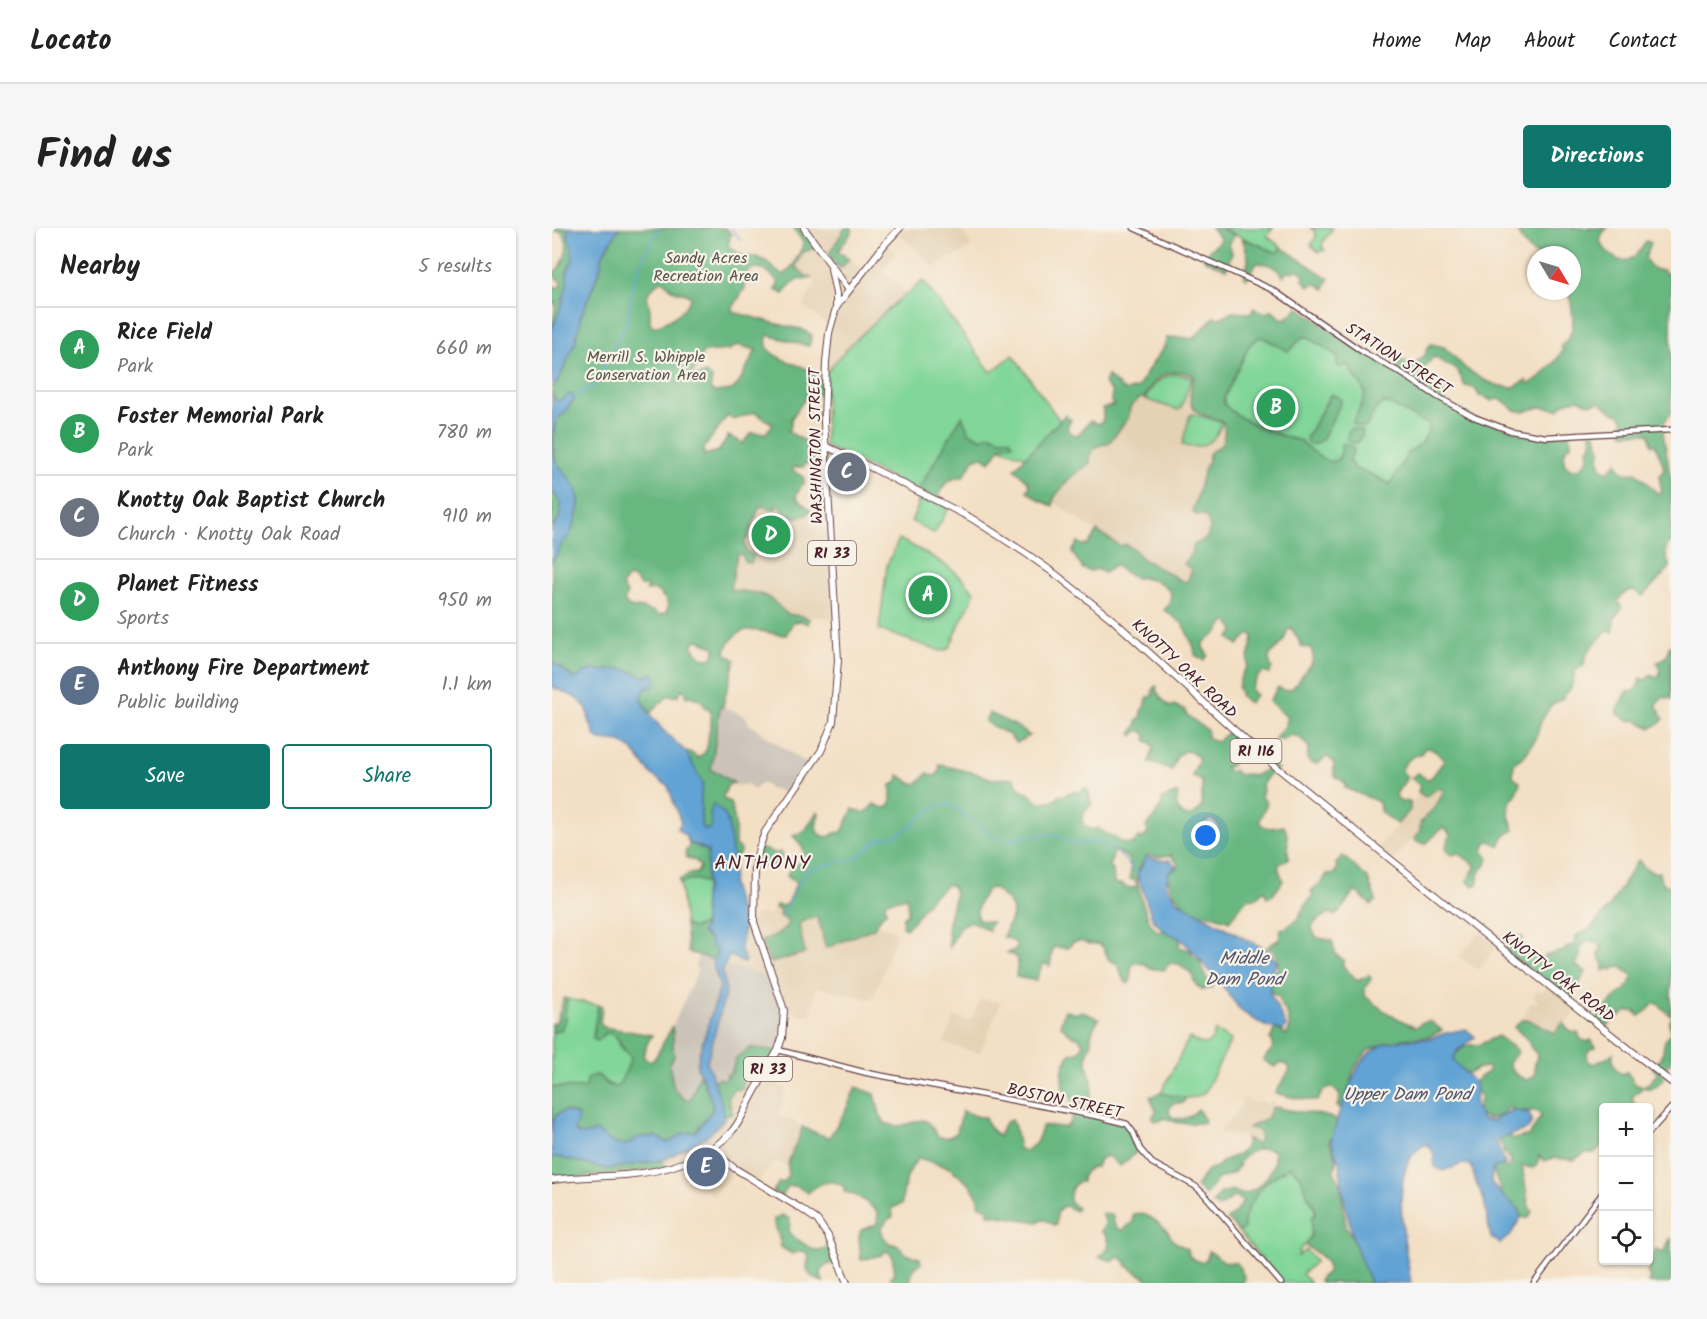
<!DOCTYPE html>
<meta charset="utf-8">
<style>
:root{--surface:#fff;--page:#f6f6f6;--text:#222;--muted:#767676;--line:#e0e0e0;--accent:#0f766e}
body{margin:0;font-family:Kalam,sans-serif;background:var(--page);color:var(--text)}
.controls{position:absolute;right:18px;bottom:18px;display:grid;overflow:hidden;border-radius:6px;box-shadow:0 2px 4px #0004}
.controls button{width:54px;height:54px;display:grid;place-items:center;padding:0;border:0;border-bottom:2px solid var(--line);background:var(--surface);color:var(--text);font:30px sans-serif}
.compass{position:absolute;left:975px;top:18px;width:54px;height:54px;border-radius:50%;background:var(--surface);box-shadow:0 2px 4px #0004;rotate:128deg}
.you{position:absolute;left:654px;top:608px;width:21px;height:21px;margin:-15px;border:4px solid #fff;border-radius:50%;background:#1a73e8;box-shadow:0 0 0 9px #1a73e833}
.badge{display:grid;place-items:center;width:39px;height:39px;border-radius:50%;background:var(--accent);color:#fff;font-size:20px;font-weight:700}
.pin{position:absolute;translate:-50% -50%;border:3px solid #fff;box-shadow:0 2px 6px #0006}
.list{margin:0;padding:0;list-style:none}
h2{display:flex;justify-content:space-between;align-items:center;height:78px;margin:0;padding:0 24px;font-size:26px}
h2 small{font-size:20px;font-weight:400;color:var(--muted)}
.list li{display:grid;grid-template-columns:39px 1fr auto;gap:18px;align-items:center;box-sizing:border-box;height:84px;padding:0 24px;border-top:2px solid var(--line)}
.list b{display:block;font-size:22px;white-space:nowrap}
.list p{margin:0;font-size:20px;white-space:nowrap;color:var(--muted)}
.list em{font-size:20px;font-style:normal;color:var(--muted)}
.actions{display:flex;gap:12px;padding:18px 24px}
.actions a{flex:1;padding:14px 0;border:2px solid var(--accent);border-radius:6px;text-align:center;font-size:21px;color:var(--accent)}
.actions .main{background:var(--accent);color:#fff}
.icon{flex:none;width:33px;height:33px;fill:none;stroke:currentColor;stroke-width:2;stroke-linecap:round;stroke-linejoin:round}
.map{position:relative;flex:none;width:1119px;height:1055px;overflow:hidden;border-radius:6px}
header{display:flex;align-items:center;gap:36px;box-sizing:border-box;height:84px;padding:0 30px;background:var(--surface);border-bottom:2px solid var(--line)}
header strong{font-size:28px}
nav{display:flex;gap:33px;margin-inline-start:auto;font-size:21px}
.intro{display:flex;align-items:center;justify-content:space-between;box-sizing:border-box;height:144px;padding:0 36px}
h1{margin:0;font-size:42px}
.button{padding:15px 27px;border-radius:6px;background:var(--accent);color:#fff;font-size:21px;font-weight:700}
main{display:flex;gap:36px;padding:0 36px}
aside{flex:1;background:var(--surface);border-radius:6px;box-shadow:0 2px 4px #0004}
.map>svg:first-child{display:block}
.built{fill:#e5d1b4}
.industrial{fill:#cbc3b8}
.green{fill:#81d699;stroke:#667a62;stroke-width:1.5;fill-rule:evenodd}
.forest{fill:#68b781;stroke:#596b56;stroke-width:1.5;fill-rule:evenodd}
.water{fill:#60a3d4;stroke:#556180;stroke-width:1.5}
.lines{fill:none;stroke-linecap:round;stroke-linejoin:round}
.stream{stroke:#60a3d4;stroke-width:1.5}
.minor-casing{stroke:#633c42;stroke-width:7}
.major-casing{stroke:#633c42;stroke-width:8}
.minor{stroke:#fff;stroke-width:4.5}
.major{stroke:#fff;stroke-width:6}
.labels{text-anchor:middle;stroke-width:4.5;stroke-linejoin:round;paint-order:stroke}
.shield{fill:#f7f3e8;stroke:#7e5f64;stroke-width:1.5}
.shield-label{font-size:15px;font-weight:bold;fill:#4a1f2b}
.park-label{font-size:16px;fill:#5a564c;stroke:#f7f3e8}
.street-label{font-size:16px;fill:#4a1f2b;stroke:#f7f3e8}
.water-label{font-size:18px;font-style:italic;fill:#53546f;stroke:#f7f3e8}
.quarter-label{font-size:20px;letter-spacing:1.5px;fill:#4a1f2b;stroke:#f7f3e8}
</style>
<header>
<strong>Locato</strong>
<nav><a>Home</a><a>Map</a><a>About</a><a>Contact</a></nav>
</header>
<div class="intro"><h1>Find us</h1><a class="button">Directions</a></div>
<main>
<aside>
<h2>Nearby<small>5 results</small></h2>
<ul class="list">
<li><span class="badge" style="background:#2e9e5b">A</span><div><b>Rice Field</b><p>Park</p></div><em>660 m</em></li>
<li><span class="badge" style="background:#2e9e5b">B</span><div><b>Foster Memorial Park</b><p>Park</p></div><em>780 m</em></li>
<li><span class="badge" style="background:#6b7280">C</span><div><b>Knotty Oak Baptist Church</b><p>Church · Knotty Oak Road</p></div><em>910 m</em></li>
<li><span class="badge" style="background:#2e9e5b">D</span><div><b>Planet Fitness</b><p>Sports</p></div><em>950 m</em></li>
<li><span class="badge" style="background:#5c6f8a">E</span><div><b>Anthony Fire Department</b><p>Public building</p></div><em>1.1 km</em></li>
</ul>
<div class="actions"><a class="main">Save</a><a>Share</a></div>
</aside>
<div class="map">
<svg width="1119" height="1055" viewBox="0 0 1119 1055">
<rect width="100%" height="100%" fill="#f7f3e8"/>
<filter id="ink" filterUnits="userSpaceOnUse"><feTurbulence type="fractalNoise" baseFrequency=".0167" numOctaves="2"/><feDisplacementMap in="SourceGraphic" scale="12" xChannelSelector="R" yChannelSelector="G"/><feConvolveMatrix kernelMatrix="1 2 1 2 8 2 1 2 1" color-interpolation-filters="sRGB"/></filter>
<filter id="wash" filterUnits="userSpaceOnUse"><feTurbulence type="fractalNoise" baseFrequency=".008" numOctaves="4" result="noise"/><feDisplacementMap in="SourceGraphic" scale="24" xChannelSelector="R" yChannelSelector="G"/><feGaussianBlur stdDeviation="1.35" result="paint"/><feColorMatrix in="noise" values="0 0 0 0 0 0 0 0 0 0 0 0 0 0 0 0 0 1.4 0 .05"/><feComposite in="paint" operator="in"/></filter>
<g filter="url(#wash)">
<rect width="100%" height="100%" fill="#f3dfc4"/>
<g class="built">
<path d="M252 0H293L277 26 289 39 297 31 313 41 345 0H406L421 18 401 30 397 28 382 40 345 4 334 16 343 24 342 27 331 43 355 65 344 74 295 120 274 145 278 99 251 78 264 54 254 48 243 38 251 24 255 22Z"/>
<path d="M620 144H631L642 147 638 173 644 184 670 193 673 198V202L669 217 657 226V232L653 238 642 280 655 290 657 303 655 310 645 314 636 327 632 336 640 342 636 352 633 354 539 300 503 275 501 271 516 252 538 235V226L542 221 546 218 556 216 577 189 578 179 588 170H592L599 156 609 149Z"/>
<path d="M208 278H230L232 281 256 286 258 288V296L262 299 268 301H278L283 393 265 388 257 391 253 388 241 387 232 384 220 371 193 364 178 362 185 327 188 326 191 328 193 334 199 335 202 329 194 323 192 314Z"/>
<path d="M886 560 891 563 888 570 873 589 866 606 855 616 841 634 825 621 858 582V578L867 565 869 567Z"/>
<path d="M223 680 227 681 228 685 236 696 230 703 218 711 209 713 253 725 247 697 249 694 260 690 264 689 267 692 270 710 309 705 323 699 331 698 340 701 344 708 320 772 265 759 258 788 233 782 195 744 173 736 178 727 187 733 192 698 191 694 202 692V687L211 686 217 688Z"/>
<path d="M928 703 946 717 927 742 907 729Z"/>
<path d="M996 757 1023 780 1020 790 1017 793 1014 792 1002 805 971 789 979 774H985L986 773 981 769 985 762 990 764Z"/>
<path d="M428 771 449 774 428 825 391 815 403 789 417 792 422 787Z"/>
<path d="M196 843 212 848 213 847 234 861 229 880 225 887 242 893 250 899 249 904 241 920 235 940 230 935H222L205 954 184 942 160 969 134 935 112 938 111 932 157 907 172 891V887L180 886 176 870 182 861 191 853Z"/>
<path d="M692 870 700 874 706 875 709 872 715 877 718 873H722L723 875 712 893 701 896 697 900 702 901 708 905 707 914 705 916 697 910 667 904 683 886Z"/>
</g>
<g class="industrial">
<path d="M168 479 178 481 194 489 197 496 258 538 236 569 225 561H217L213 556H208L202 562 194 556 187 558 167 547 166 545 159 542Z"/>
<path d="M146 728 162 732V743L168 759 147 826 145 840 148 845 139 871H132L122 861 117 836 122 827 120 819 121 804 120 799 146 742 143 739Z"/>
<path d="M173 736 222 751 233 782 226 823 198 820 184 830 179 845 172 852 167 850 161 853 154 834 174 763 170 743Z"/>
</g>
<g class="green">
<path d="M669 0H721L715 8 729 19 726 24H723Z"/>
<path d="M758 0H781C778 6 770 11 770 19L773 22 767 24 759 17 764 8 762 2Z"/>
<path d="M371 53 439 144 461 127 508 193 475 229 418 210 410 189 366 263 273 218 274 145 295 120 344 74Z"/>
<path d="M754 108 783 126 786 132 791 137H794L797 138C815 169 819 159 801 194L823 182 830 175H835L876 196 878 199 870 215 857 224 840 254 838 256 814 244 803 241 797 233V230L789 218 790 223C784 239 774 235 764 226 758 221 753 221 749 213 730 209 688 193 675 179 671 175 672 174 672 170L698 116 706 110 710 109 736 123C744 120 746 109 754 108ZM777 168 764 216 755 209Z"/>
<path d="M623 146 640 149 629 180 626 182 593 171C601 157 607 149 623 146Z"/>
<path d="M641 186 670 194C665 213 649 223 630 217L638 187Z"/>
<path d="M371 266 397 279 382 306 359 293 366 278 365 275Z"/>
<path d="M347 311C373 325 405 339 422 364L420 372 408 395 398 419 394 422 389 423 327 402 335 337Z"/>
<path d="M135 651H142L154 655 152 669V696L141 700 133 697 128 656Z"/>
<path d="M15 771 46 777 41 807 56 805 63 807 66 810 68 818 79 829 75 841 66 858 63 859 49 852 33 860 0 859V805L10 801 12 796Z"/>
<path d="M663 803 679 812 653 864C641 874 624 870 609 865L637 810 647 815 655 816 660 811Z"/>
<path d="M739 938 751 951 756 968 764 983 759 1008 753 1017 748 1021 746 1028 754 1022 763 1032V1034L750 1046 758 1055H729L687 1004 692 1000C689 988 706 962 715 954 722 948 731 943 739 938Z"/>
</g>
<g class="forest">
<path d="M0 0H16V8L19 15 21 31 15 45V56L10 76 0 102C0 92 3 84 4 74L0 76V56L5 60 9 57V54L3 49 2 44C14 35 20 13 8 3H0Z"/>
<path d="M67 0H173L179 6 176 18 191 28 204 29 215 34 224 43 232 47 242 36 252 15 241 0H252L264 17 258 22 251 24 243 38 254 48 259 49 253 52 247 51 240 55 232 66 223 62 226 57C225 50 222 49 217 45 203 33 187 44 193 60L180 81 181 84 237 99 249 101 260 107 257 118 216 107C206 130 245 134 259 143 264 146 268 152 273 156V167L256 166 239 191V198L236 204 273 223 274 234 270 242 257 235H254L251 239H244L239 241 252 250V256L249 258 244 268C247 274 255 277 259 283 250 292 244 290 233 286L229 278H225L223 282 208 278 195 311 192 314 194 323 202 328 199 335 193 334 191 328 188 326 185 327 178 362C192 364 208 363 220 372 225 376 229 381 234 385 242 389 250 386 257 391L256 396 249 393 241 394 234 407C206 406 191 389 173 422L174 425 183 432 171 477V479H168L159 542 166 545 183 556 180 555 176 557 171 568 172 571 178 574 183 593V617L189 622 182 636 176 595 158 585 160 599 156 601H152L149 598V567L151 556 133 523 138 524 146 530C158 523 155 515 157 505 159 495 161 490 157 480H154L149 472 138 468 134 469V464L130 461 126 468H115C111 476 103 477 98 486L89 470 94 459 97 458 100 445 93 449 75 442H58L51 443 44 441 33 444 23 451 0 433V333C5 328 6 323 9 317 11 313 16 310 18 306 22 298 27 283 27 274 26 257 11 246 4 233 0 222 0 189 11 187L22 171 19 166 7 173C1 171 0 165 0 159 15 142 20 117 28 96V90L48 41 51 26ZM110 52 123 63 135 66 139 70C131 86 118 92 103 99L98 95V82L95 67 102 58ZM185 117 204 122 186 156 180 162 162 164 158 161 160 150 154 145 142 149 139 146 146 138 151 124 177 122ZM202 184 221 196 214 205H199L190 216 188 213 176 208 167 223 152 227V220L175 188 182 192ZM77 349 84 352 88 358H95L94 363 104 362C112 369 119 374 114 385L106 387 102 383C95 385 90 376 82 380L76 378 72 373 75 365 70 358 74 351ZM144 411 164 420 160 430C150 434 146 425 140 418Z"/>
<path d="M293 0H300V4L286 23 297 31 289 40 286 39 277 26Z"/>
<path d="M659 0H669L683 7 677 16 680 25 674 41 652 31C657 16 666 21 668 10Z"/>
<path d="M966 0H1055L1050 6 1048 13C1063 39 1080 39 1094 13L1099 15 1093 30C1097 38 1103 44 1112 42L1113 46 1119 44V185L1112 194 1111 204 1119 252V314C1110 321 1114 330 1118 339L1091 368 1081 362C1074 363 1069 367 1066 373L1070 380 1062 391 1061 404 1055 403C1044 415 1034 421 1032 437L1024 442 1019 460 1010 471 999 477 989 493 984 511 973 527 962 535 961 548 968 554 963 568 958 574 957 588 962 602C954 606 949 608 948 618L938 613 934 614 931 623 936 629 934 637 927 644 925 657 921 658 915 653 924 638 906 625 900 627 895 624 894 618 898 607 895 602 890 600 874 616 865 614 862 611 868 603V595L883 579 891 566 890 561 886 560 873 569 866 564 868 557 859 550 866 545 874 551 879 550 892 533C889 527 880 519 873 520L868 527C860 527 851 535 850 543L855 550 845 564 844 569 849 574 858 573V582L845 596 828 583 827 574 793 560V555L782 547V535L775 528 766 536 759 535 755 531 757 519 747 509 738 507 732 511 724 512 723 510 733 498 736 490 717 473 726 459C740 470 747 451 754 442 757 437 758 439 760 434 762 429 761 425 759 420L750 419 744 407 739 400 735 403C733 419 717 422 717 431 717 434 719 437 720 440L717 446 712 444 706 448 699 460 700 464 704 467 697 475 688 468V464L686 460 689 448 696 437C694 430 701 417 701 407L697 406 686 417 677 410 682 404 681 400 676 394H673L665 405 651 415V420L656 427 652 432 643 427 642 419 630 395 612 382 617 377 619 366C611 352 601 353 587 349L583 351 562 337 553 345 545 341 539 343 531 341 520 324 526 314 530 317H536L545 303 568 318 574 316 584 323 589 330 630 353 633 354 636 352 640 342 632 336 641 322 642 317 655 310 658 300 655 290 651 287H644L640 283C647 270 647 254 653 240 655 235 657 233 657 226 660 222 666 220 669 217 673 209 674 199 670 193 637 183 634 181 642 147 616 139 604 147 592 170H588L578 179 577 189 556 216C544 216 537 223 538 235L516 252 502 270 501 278 489 273 475 263 478 258 475 252 462 241 513 187 519 192 515 199C517 204 521 207 526 207L538 193 546 196 551 192V180L562 177 559 174 560 164 552 155 556 148 573 163 586 160 596 142 612 119 615 110 628 109 641 111 662 89 667 90 681 84 698 85 701 83V80L714 85 721 82C731 97 737 89 746 79L804 119 843 141 848 135 845 131 846 129 853 134 862 136 874 126V122L879 116 892 119 914 141 930 151 944 157 961 160 974 152 976 156C986 154 1007 131 1011 121L1009 118C1027 105 1020 82 1017 63H1020V27H985L978 22 969 11 965 4ZM754 108 783 126 786 129 785 138 789 139 794 137 797 138C815 169 819 159 801 194L803 197 811 200 815 198 823 182 830 175H835L876 196 878 199 870 215 857 224 838 256 814 244 803 241 797 233 802 222C800 218 793 214 789 216 791 236 778 238 765 226 759 221 753 221 750 213 731 210 687 192 675 179 671 175 672 174 672 170L698 116 706 110 710 109 736 123C744 120 746 109 754 108ZM882 129C887 131 890 134 895 137 897 138 902 139 904 141 907 144 910 153 913 158 921 159 925 161 927 168L933 169 940 173 943 171C950 171 957 175 960 181L971 184 988 179 1007 181 1010 176 1026 171 1037 176 1048 174 1060 184 1066 185 1071 190V205H1097L1100 217H1103L1110 233 1112 242 1107 248 1110 265 1106 266 1084 244 1075 246 1068 241 1065 234 1057 243H1053L1048 238 1047 229 1049 221 1046 216 1044 205H1039L1040 217 1036 221C1038 230 1034 235 1027 241L1016 240 1012 235C1013 227 1010 221 1019 217L1018 206 981 208 922 190 890 172 893 162 885 155H883L876 162 865 154C872 145 872 136 882 129Z"/>
<path d="M690 10 723 24H726L729 19 776 50 777 51 773 58V61L763 55 757 58 751 52 752 47 747 42H744L741 44 736 43 731 48C727 39 715 35 705 35L698 44 695 51 692 48C699 29 696 28 690 10Z"/>
<path d="M779 166 789 171V175L770 212 764 216 757 217 754 212 755 209Z"/>
<path d="M410 188 417 204 430 211C439 203 441 209 450 211 453 211 455 210 458 211L461 216 449 218 438 234 431 229 423 230 411 249C394 250 390 258 386 273L366 262Z"/>
<path d="M800 200 811 203 810 208 804 216 794 211 797 202Z"/>
<path d="M0 263 9 275C9 283 8 294 0 299Z"/>
<path d="M1117 418H1119V471L1111 469 1105 476V479L1108 483V486L1112 491 1107 496 1098 500 1085 492 1076 493 1065 485C1067 480 1072 467 1076 463L1081 464C1086 460 1087 456 1088 450L1093 452 1099 447 1104 450 1107 449 1108 442 1105 435 1115 428Z"/>
<path d="M603 458 605 459 604 462 609 470 618 479 623 477 629 481H633L635 487 655 502V509L661 513H666L679 501 705 524 700 530 693 527 682 531 679 538 673 539 677 544H679L681 542 687 547 694 546 702 548 713 542 719 535 726 541 715 549 710 557 711 562 709 568 715 575 707 593C712 602 723 600 732 598 738 608 734 618 737 630L728 636 726 639 731 653 721 667 715 669 712 662 703 671 699 670 695 671 677 693C672 690 661 688 655 686 651 686 648 687 645 686 634 683 613 658 616 645L626 639V636L619 627 606 629 596 627C592 632 585 641 585 647 584 660 593 681 597 693 599 698 603 701 607 704L614 701 628 710 627 719 638 722 641 728 649 734C650 744 653 751 662 757L659 760 651 762 644 757 639 745 633 741 627 736 618 735 612 742 596 740 594 736 583 735 579 739V751L576 756 570 749 566 736 557 732 551 719 546 716H538L529 713 521 714 516 720 501 719 498 738 494 736 490 737 484 753 464 749 466 731 461 727 455 725 463 722 465 719C464 712 457 710 451 709 464 680 467 681 441 660L435 661C428 671 423 680 426 692L440 694 436 701 438 703 419 693 407 699 397 721 396 695 403 667 401 659 396 656 379 670 354 701 350 699 351 688 354 687 356 684 355 669 333 674 334 684 331 686 322 700 274 720C269 710 271 697 264 689L249 694 247 697 253 725 218 735 209 713C220 710 229 705 236 696L235 693 227 687 228 685 227 681 223 680 224 677 231 678 235 675 244 656 241 652 237 651 235 647 242 637 252 633C254 622 249 616 241 608L253 603 265 584 267 585C264 597 260 607 276 609L283 605 290 604 301 581 312 585 317 582 322 576 331 580 337 579 339 573V557C345 556 347 553 347 547L359 555 365 556 376 545 381 548 385 547 388 541 387 537H389L427 546 440 551 462 550 467 560 479 567 487 575 503 572 508 567 511 568 519 564H528L533 560 537 564V569L540 576C530 585 523 597 542 602L545 600 554 606 565 610 566 613 576 616 582 615 586 609 591 610C596 606 597 604 594 598 602 593 604 584 610 577V571L625 565 626 567C619 586 639 596 648 580H650V553L640 548 647 532C644 525 638 523 632 523L624 530 620 542 597 534 602 520 601 517 594 512 595 508 590 503H586L581 508 579 506 585 497V493L590 488 589 483 593 478 596 469 602 468 600 465ZM659 591 665 595 667 600 664 605 656 606 651 600V595ZM562 623C579 628 580 635 578 651L584 653 585 658 581 660 573 659 571 656H565L562 655 561 642 558 638Z"/>
<path d="M437 485 464 498 478 508 464 515 457 507 435 495 433 493Z"/>
<path d="M137 615 156 623 154 655C143 651 138 650 128 656L127 652 137 646 145 645 148 639C144 631 141 632 135 630L133 624 137 619Z"/>
<path d="M207 620 223 625 229 624 231 626 227 637 214 638 205 636Z"/>
<path d="M791 628 816 651 824 672 819 677 806 665 802 664C794 672 792 681 783 688L778 685C771 688 763 692 760 699 763 714 769 709 780 713L784 727 791 732V738L806 753 817 747 819 751 813 760V768C828 782 845 791 864 799L869 795 878 793 890 802 876 809 851 811 843 815 823 819 815 823 803 839 800 848 799 862 790 881 785 878C791 869 787 864 779 859L771 863 765 873 739 869 723 865 738 842C736 838 733 835 728 835L723 839 711 832 721 820V814L718 811 724 800 734 807 738 800 735 785 728 775V769L721 766 715 755 727 739 723 724 716 719C719 715 724 715 728 710V703L729 701 734 700 747 690C747 684 752 682 753 676L756 674 761 667 759 663 771 653 775 645 778 647 782 646 785 640 784 636Z"/>
<path d="M1087 632C1090 640 1100 646 1108 644L1107 648 1112 656 1119 659V788L1106 776 1102 775 1096 782 1087 788 1084 784 1075 783 1058 795 1053 802 1043 794C1048 787 1053 780 1059 774 1067 766 1078 760 1081 748L1067 738 1060 742 1055 741 1051 743 1052 736 1046 727 1049 720 1048 717 1038 712 1034 713 1028 721 1029 727 1024 736 1026 739 1034 744C1029 754 1020 764 1017 774L952 722 965 708 971 709 969 714 973 720 988 731 995 727 1012 723 1015 719 1021 717 1024 714V708L1037 702 1058 678 1085 633Z"/>
<path d="M152 696 150 705 166 722 162 732 136 724 133 697 141 700Z"/>
<path d="M12 770 15 771 12 796 10 801 0 805V795H4Z"/>
<path d="M46 777 50 778 48 795 51 799 100 807 95 816 91 828 94 831 99 833 103 830 120 799C122 808 120 818 122 828L117 836 122 861 132 871H139L148 845 160 875V883L143 904 132 905 116 915 104 908C98 910 95 908 89 909 84 910 81 914 76 916 64 920 53 909 44 903 36 906 28 910 22 902L25 886 12 883 4 887 0 897V859L33 860 36 850 41 848 46 847 55 856 63 859 66 858 75 841 79 829C66 820 70 805 53 805L45 813 41 811Z"/>
<path d="M513 782 524 786 529 783 547 791C542 798 537 806 540 815 533 826 534 835 538 848 539 850 540 851 540 853 541 856 536 882 535 887L574 897 581 904 587 922 568 938 556 928 549 930 544 939C537 938 529 947 530 954H526C518 959 518 965 518 974L525 980 523 983 515 978 509 979 505 985 504 997H502C497 993 492 990 486 994L436 986V981L427 977 425 967 419 958 398 940 367 930C355 942 351 959 350 976L340 980 341 989 336 991 329 1000 331 1008 337 1015 347 1018 354 1026 368 1030 369 1035C362 1039 356 1047 360 1055H345L344 1052 338 1050 343 1044 340 1027 334 1023 329 1027 309 1032 307 1009 309 1002 325 996 326 984C316 976 305 965 292 964L293 960C281 949 266 955 256 965L245 958H236L229 969 221 964 227 954 231 955C240 946 235 946 236 937 238 923 249 912 250 899L277 910 292 886 304 859 323 866 328 887 331 891 332 895C337 896 341 898 346 898 366 896 373 881 385 908 406 914 407 899 410 883L427 889H433L437 899 447 909C449 902 451 894 459 892L463 899 467 921 474 923 484 915C486 909 490 904 490 898 495 897 508 899 514 899L519 893 521 885 519 883C521 874 521 866 511 862 510 844 508 841 519 825L526 824 530 820 531 815 526 809 521 808 508 797Z"/>
<path d="M975 791 1002 805 1012 794C1013 800 1016 803 1022 805L1025 804 1027 806 1028 811 1035 814 1039 812 1044 819 1039 821 1035 825 1036 833 1042 836 1055 830 1061 825C1060 834 1061 841 1070 846L1075 844 1083 856 1090 859 1097 855 1106 845 1101 841C1104 837 1109 832 1110 828 1113 819 1110 812 1119 805L1117 794 1119 791V834L1110 843 1112 850C1105 857 1101 863 1091 859L1080 869 1083 879 1052 880 1051 918H1049L1043 925H1033L1022 932 1001 930 993 933 987 928 986 937 981 940 970 938 977 979 980 983 977 990 967 989 968 982 961 976 951 971C949 959 943 951 941 939L945 936 955 940 959 935V932L951 924V919L947 914 950 907H957L961 911 978 907 989 888 985 883H964L957 879C947 890 936 895 925 884L929 868 922 861V855L927 849 937 844 936 839 926 840 918 845 913 844 899 832C906 823 914 814 926 817L946 808 966 823 957 835C960 845 966 849 975 852 983 848 984 847 983 839 982 834 985 831 985 826L979 820 976 812 962 799 970 792Z"/>
<path d="M198 820 226 823 212 848 205 845 196 843 191 853V860L189 862 182 861 176 870 181 886 172 887 170 876 161 853 167 850 172 852 174 850 175 847 179 845 184 830Z"/>
<path d="M609 865 633 870 632 875H622L618 879 617 885 621 890C633 892 638 890 646 881L653 893 652 895H626L613 890 607 893H602L600 890 604 883 598 869Z"/>
<path d="M724 879C744 886 768 883 786 893L785 901 777 913C784 928 786 927 782 944L788 954 794 998 805 1017 818 1055H770L767 1053 768 1050 776 1043C776 1029 763 1025 753 1017L759 1008 760 989 763 987V979L756 968 748 947 743 944 739 938C731 943 722 948 715 954 706 962 689 988 692 1000L687 1004 675 991 682 986 691 974 683 968 666 980 661 975 669 965 680 962 689 966C707 964 727 940 721 922 708 918 693 923 686 936L688 937 681 945 666 951 653 967 644 959 655 942 665 939 672 932 686 927 693 920 695 910 704 916 707 914 708 905 702 901 696 900C708 890 713 898 720 880Z"/>
<path d="M0 929H6L55 941 111 932 112 937 115 940 0 952Z"/>
<path d="M551 985 561 988 562 996 566 1001 571 1002 581 994V986C594 983 607 995 616 1004 618 1007 619 1011 622 1013 625 1016 631 1018 635 1021L637 1028 645 1033 650 1034 655 1030 657 1023 673 1034 685 1035 693 1050 691 1055H612L607 1052 602 1055 575 1038 573 1033 567 1029 560 1033 547 1029 556 1020 555 1009 549 1003 554 994 549 987Z"/>
<path d="M230 987 238 991 237 1005C240 1008 261 1023 266 1023 270 1022 276 1018 279 1017L285 1033 273 1038 269 1043 270 1052 272 1054C259 1050 251 1045 257 1030L254 1024 249 1023 240 1026 229 1019C228 1008 222 1000 222 991H224Z"/>
<path d="M1119 1009V1055H1096L1098 1049 1095 1044 1101 1032 1100 1027 1105 1021 1111 1025Z"/>
</g>
<g class="water">
<path d="M16 0H67L51 26 48 41 28 90V96L25 105 24 113 6 153 0 159V102L10 76 15 56V45L21 31 19 15 16 8Z"/>
<path d="M0 166 4 172 6 173 19 166 22 168V171L11 187C0 188 0 223 4 233 12 247 26 256 27 274 27 283 22 298 18 306 16 310 11 313 9 317 6 324 5 328 0 333V299C8 295 9 283 9 275L0 263Z"/>
<path d="M0 433 23 451 33 444 44 441 51 443 66 441 75 442 93 449 102 445 104 448 101 460 94 459 89 471 96 484 110 501 134 524 151 556 149 567V598L152 601H156L160 599 158 585 161 576 173 587 176 595 182 636 180 657 192 698 188 720 193 733 191 735 178 727 170 742 174 763 155 834 170 876 172 891 157 907 114 931 108 932 55 941 6 929H0V897L4 887 12 883 27 888 22 902C28 910 36 906 44 903 53 909 64 920 76 916 80 914 84 910 89 909 95 908 98 910 104 908L116 915 132 905 143 904 160 883V875L151 850 145 840 147 826 168 759 161 736 165 722 159 718 158 712 150 705 152 699V669L154 661 156 623 149 619 137 615 134 608 125 601 129 595 116 558 100 547 81 523 69 514 48 512 42 507C42 500 39 499 37 493 36 490 37 487 36 484 32 471 11 463 0 459Z"/>
<path d="M594 629 608 632H618L624 638 616 645 614 657 625 673 697 713 715 721 725 734 719 747 718 765 734 798 731 803 713 798 689 783 672 760 638 720 627 710 614 704 601 692 586 649V646Z"/>
<path d="M914 801 923 809 905 823 901 832 924 856 923 878 930 891 940 893 959 882 977 885 980 893 976 901 944 912 950 930 954 936 941 940 939 954 949 966 965 980 969 989 958 1008 948 1015 939 1010 932 972 923 952 919 937 910 936 891 943 883 939 881 923 874 916C833 935 854 1020 859 1055H818L802 1014 792 971 787 934 779 913 787 885 806 839 817 825 834 815 859 811H876L894 805Z"/>
</g>
<g class="lines">
<g class="stream">
<path d="M179 0 188 12"/>
<path d="M22 168 38 160 48 152 54 134 62 122 65 112 76 91 80 60 88 36 107 0"/>
<path d="M229 688 253 644 261 640 305 630 326 611 343 608 358 599 379 581 387 577 396 576 404 580 442 609 450 611 459 612 485 607 504 606 519 616 537 615 555 616 562 621 586 646"/>
</g>
</g>
</g>
<g filter="url(#ink)">
<g class="lines">
<g class="minor-casing">
<g id="minor">
<path d="M582 0 721 62 811 124 849 145 886 169 922 189 959 203 994 209 1119 202"/>
<path d="M226 822 315 845 549 889 575 896 581 904 588 921 600 935 643 958 652 966 729 1055"/>
<path d="M1096 906 1119 880"/>
<path d="M982 1055 1052 963"/>
</g>
</g>
<g class="major-casing">
<g id="major">
<path d="M252 0 297 62"/>
<path d="M279 41 284 66V78"/>
<path d="M273 218 298 229 419 290 475 326 506 348 561 392 712 529 895 677 1119 854"/>
<path d="M159 921 182 940 248 980 265 992 276 1008 295 1055"/>
<path d="M0 952C25 948 49 949 73 947 111 944 155 932 181 902 189 892 194 881 199 870 208 854 217 838 226 822L230 810 232 782 202 694 203 639 207 620 213 604 269 523 281 494 286 432 272 194 274 134 277 105 284 80 288 74 333 16 348 0"/>
</g>
</g>
<use href="#minor" class="minor"/>
<use href="#major" class="major"/>
</g>
</g>
<g class="labels">
<g class="shield">
<rect x="256" y="313" width="48" height="24" rx="4.5"/>
<rect x="678.5" y="511" width="51" height="24" rx="4.5"/>
<rect x="192" y="829" width="48" height="24" rx="4.5"/>
</g>
<g class="shield-label">
<text x="280" y="330">RI 33</text>
<text x="704" y="528">RI 116</text>
<text x="216" y="846">RI 33</text>
</g>
<g class="park-label">
<text x="154" y="35">Sandy Acres<tspan x="154" dy="18">Recreation Area</tspan></text>
<text x="94" y="134">Merrill S. Whipple<tspan x="94" dy="18">Conservation Area</tspan></text>
</g>
<g class="street-label">
<text transform="translate(847 130) rotate(32)" y="6">STATION STREET</text>
<text transform="translate(263 218) rotate(-91)" y="6">WASHINGTON STREET</text>
<text transform="translate(633 440) rotate(43)" y="6">KNOTTY OAK ROAD</text>
<text transform="translate(1007 748) rotate(38)" y="6">KNOTTY OAK ROAD</text>
<text transform="translate(513 872) rotate(12)" y="6">BOSTON STREET</text>
</g>
<g class="water-label">
<text x="692" y="736">Middle<tspan x="692" dy="21">Dam Pond</tspan></text>
<text x="855" y="872">Upper Dam Pond</text>
</g>
<g class="quarter-label">
<text x="211" y="641">ANTHONY</text>
</g>
</g>
</svg>
<div class="controls">
<button>+</button>
<button>−</button>
<button><svg class="icon" aria-label="locate" viewBox="0 0 24 24"><circle cx="12" cy="12" r="6"/><path d="M12 2v4M12 18v4M2 12h4M18 12h4"/></svg></button>
</div>
<svg class="compass" viewBox="-18 -18 36 36"><path d="M0-13l5 13h-10z" fill="#e53935"/><path d="M0 13l5-13h-10z" fill="#767676"/></svg>
<div class="you"></div>
<div class="pin badge" style="left:376px;top:367px;background:#2e9e5b">A</div>
<div class="pin badge" style="left:724px;top:180px;background:#2e9e5b">B</div>
<div class="pin badge" style="left:295px;top:244px;background:#6b7280">C</div>
<div class="pin badge" style="left:219px;top:307px;background:#2e9e5b">D</div>
<div class="pin badge" style="left:154px;top:939px;background:#5c6f8a">E</div>
</div>
</main>
